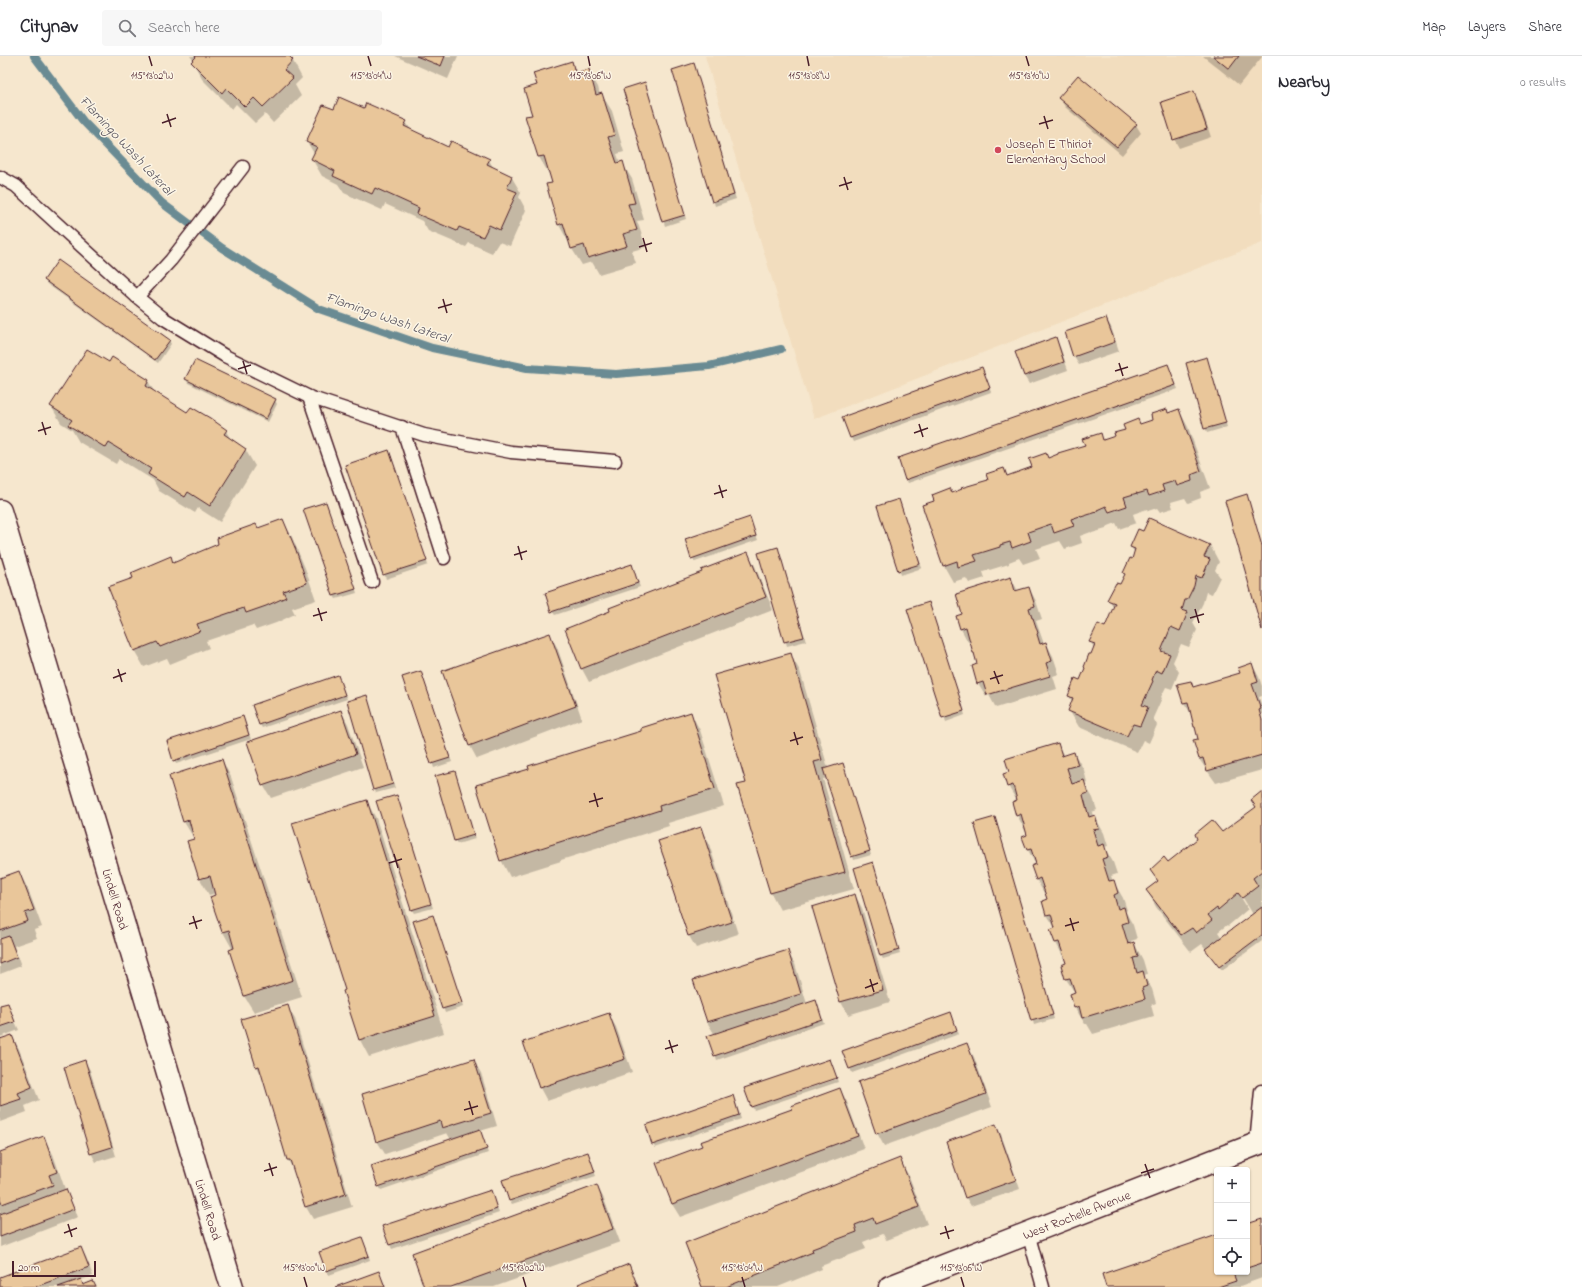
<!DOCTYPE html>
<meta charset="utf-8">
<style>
:root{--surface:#fff;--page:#f7f7f7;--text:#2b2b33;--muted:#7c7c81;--line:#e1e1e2}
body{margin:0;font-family:"Indie Flower",sans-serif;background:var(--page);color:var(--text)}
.controls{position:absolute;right:12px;bottom:12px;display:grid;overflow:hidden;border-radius:4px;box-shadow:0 1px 3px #0004}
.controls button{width:36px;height:36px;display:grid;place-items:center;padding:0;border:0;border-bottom:1px solid var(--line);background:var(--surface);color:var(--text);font:20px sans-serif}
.scale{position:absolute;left:12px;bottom:10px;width:84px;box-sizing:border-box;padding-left:4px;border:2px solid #4a1f2b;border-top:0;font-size:11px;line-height:14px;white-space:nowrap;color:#4a1f2b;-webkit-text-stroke:3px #fcf5e5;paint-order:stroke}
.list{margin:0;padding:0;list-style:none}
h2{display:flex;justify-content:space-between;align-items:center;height:52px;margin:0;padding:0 16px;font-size:17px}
h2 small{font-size:13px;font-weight:400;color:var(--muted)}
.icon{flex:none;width:22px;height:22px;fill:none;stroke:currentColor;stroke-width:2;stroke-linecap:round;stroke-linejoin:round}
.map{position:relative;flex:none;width:1262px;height:1231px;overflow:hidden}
header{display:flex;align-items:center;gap:24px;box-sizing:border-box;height:56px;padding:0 20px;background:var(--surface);border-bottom:1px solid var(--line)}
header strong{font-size:19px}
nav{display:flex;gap:22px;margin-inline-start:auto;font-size:14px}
.search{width:280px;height:36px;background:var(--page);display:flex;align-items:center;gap:10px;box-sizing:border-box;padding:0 14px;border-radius:4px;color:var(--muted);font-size:15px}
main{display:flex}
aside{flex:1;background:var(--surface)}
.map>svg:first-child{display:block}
.built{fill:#f2ddbe}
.shadow{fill:#0003;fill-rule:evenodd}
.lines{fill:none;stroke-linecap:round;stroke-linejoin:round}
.stream{stroke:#6b8b93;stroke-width:8}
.building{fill:#e9c69a;stroke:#4a1f2b}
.service-casing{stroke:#4a1f2b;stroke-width:15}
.tertiary-casing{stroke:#4a1f2b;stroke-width:25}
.service{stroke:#fcf5e5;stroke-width:12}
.tertiary{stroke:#fcf5e5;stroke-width:22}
.ticks{fill:none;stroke:#4a1f2b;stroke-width:1.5}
.poi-dot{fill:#d1495b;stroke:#fcf5e5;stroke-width:1.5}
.labels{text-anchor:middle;stroke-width:3;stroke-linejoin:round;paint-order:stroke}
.poi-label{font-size:13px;fill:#4a1f2b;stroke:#fcf5e5;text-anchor:start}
.street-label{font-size:13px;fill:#4a1f2b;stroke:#fcf5e5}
.water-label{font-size:14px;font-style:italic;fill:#5a555f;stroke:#fcf5e5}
.ticks-label{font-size:10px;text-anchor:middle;fill:#4a1f2b;stroke:#fcf5e5;stroke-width:3;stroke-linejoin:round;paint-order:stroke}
</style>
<header>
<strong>Citynav</strong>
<div class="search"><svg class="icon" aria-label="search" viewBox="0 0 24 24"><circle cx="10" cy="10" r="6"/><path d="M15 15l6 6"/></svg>Search here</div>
<nav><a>Map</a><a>Layers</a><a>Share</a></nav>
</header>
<main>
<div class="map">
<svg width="1262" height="1231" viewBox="0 0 1262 1231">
<rect width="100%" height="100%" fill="#f6e7ce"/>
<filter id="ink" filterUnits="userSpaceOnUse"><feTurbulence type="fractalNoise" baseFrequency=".025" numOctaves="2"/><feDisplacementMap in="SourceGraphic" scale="8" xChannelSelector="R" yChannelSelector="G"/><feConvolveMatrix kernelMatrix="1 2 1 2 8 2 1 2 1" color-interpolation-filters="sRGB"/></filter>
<g filter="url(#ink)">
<path class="built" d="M705 0H1262V187L814 363Z"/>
<g class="shadow">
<path d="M190 0H288L293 5 302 22 295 29 301 40 273 67 265 58 255 67 236 48 232 53 202 23 193 6 194 5Z"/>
<path d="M395 0H458L448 23Z"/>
<path d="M1203 0H1262V1L1239 29Z"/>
<path d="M571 6 578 18 588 14 598 31 600 39H602L612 55 624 96 617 98 620 107H622L632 123 644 164 637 165 646 191 632 195 636 207 599 218 592 206 582 209 572 193 570 185H568L559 169 553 127 550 117 549 118 539 101 527 61 533 59 538 30Z"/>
<path d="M694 9 736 143 715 150 673 15Z"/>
<path d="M645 27 686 163 665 170 624 34Z"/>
<path d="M1194 36 1199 45 1211 81 1179 92 1174 83Z"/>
<path d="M1060 42 1136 69 1141 77 1122 99 1065 51Z"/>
<path d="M335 54H365L406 66 411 74 448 92 489 104 494 113 511 120 521 137 519 141 526 154 510 190 499 186 492 197 469 187 466 191 428 175 422 165 385 148 382 154 344 137 338 128 322 120 312 103 315 99 307 86Z"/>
<path d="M45 224 169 284 171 288 158 307 47 228Z"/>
<path d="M1106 263 1111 271 1119 295 1079 309 1074 301 1066 277Z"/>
<path d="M1055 282 1060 291 1068 314 1029 328 1024 320Z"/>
<path d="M1207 302 1227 371 1207 377 1187 308Z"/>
<path d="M109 308 148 325 155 337 187 357 226 375 231 384 245 393 255 410 220 466 198 452 195 457 159 435 153 424 119 403 116 408 79 386 72 374 61 367 51 350Z"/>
<path d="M1168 309 1178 333 908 427 906 423Z"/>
<path d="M983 316 991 336 853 386 851 382 843 362Z"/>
<path d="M186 323 275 344 277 348 268 366 188 327Z"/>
<path d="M1166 354 1169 358 1179 354 1188 371 1210 432 1200 436 1201 442 1188 447 1185 442 1171 446 1173 452 1160 456 1157 452 1148 455 1147 453 1133 458 1136 467 1119 473 1116 467 1106 471V473L1092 477 1091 476 1080 480 1082 487 1065 493 1060 485 1036 493 1040 502 1023 508 1019 502 1009 506V508L983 516 985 522 969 527 966 522 953 526 944 510 952 438 990 424 1003 413 1008 421 1033 412 1048 403 1086 390 1100 378 1104 384 1116 380 1138 364 1141 369 1154 364Z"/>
<path d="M391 399 428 509 386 523 346 410Z"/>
<path d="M1246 440 1262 489V570Z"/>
<path d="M899 444 922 512 901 519 878 450Z"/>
<path d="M326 447 357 537 336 543 334 540Z"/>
<path d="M283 465 292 481 305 512 316 544 292 552 295 558 276 567 256 574 253 569 206 585 209 592 170 608 167 602 144 611 134 594V522L171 502 174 507Z"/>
<path d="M751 466 758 484 695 506 692 502Z"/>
<path d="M1210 489 1219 506 1215 514 1220 521 1212 538 1206 536 1203 547 1193 567 1197 574 1189 591 1181 588 1173 606 1179 616 1172 633 1166 631 1161 641 1162 642 1153 662 1157 669 1149 687 1143 684 1137 696 1079 671 1069 654 1072 646 1069 639 1081 625 1094 592 1091 586 1106 573 1114 553 1109 544 1120 529 1125 519 1124 517 1132 504 1135 497 1131 491Z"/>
<path d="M778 493 806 585 787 590 760 498Z"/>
<path d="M748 497 755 510 773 554 589 626 582 613 566 573Z"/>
<path d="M632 509 640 531 555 559 552 555Z"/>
<path d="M1011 522 1018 535 1029 532 1036 545 1042 563 1036 565 1044 588 1046 587 1053 600 1059 618 1053 620 1057 633 996 652 989 639 986 640 978 627V609L970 585 968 586 961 573 957 560 963 558Z"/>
<path d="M930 551 965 659 946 666 909 554Z"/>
<path d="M549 578 557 591 582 663 477 703 470 690 444 616Z"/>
<path d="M790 598 800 615 828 712H844L871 799 854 804 827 722 823 723 854 833 780 854 771 837 739 730 747 728Z"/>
<path d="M1252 608 1259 621 1262 630V640L1259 641 1262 651V714L1216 727 1199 703V683L1197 675 1192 659 1184 647 1190 626 1194 632 1241 618Z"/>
<path d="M421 616 452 706 434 712 404 622Z"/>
<path d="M338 620 347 643 262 672 260 669Z"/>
<path d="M367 640 395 732 376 737 374 733Z"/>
<path d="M341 655 348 668 363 711 271 742 263 729Z"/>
<path d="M691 658 700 674 724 750 668 767 669 770 561 804V805L510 821 501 804 531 713Z"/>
<path d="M243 661 251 683 176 708 174 704Z"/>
<path d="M1057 688 1064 700 1074 697 1084 714 1087 726 1084 727 1093 742 1097 754 1092 756 1093 761H1095L1104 777 1108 790 1104 791 1113 806 1117 818 1111 820 1113 825 1123 842 1127 854 1125 855 1133 869 1137 883 1131 885 1132 888 1134 887 1143 904 1147 918 1144 919 1152 933 1156 947 1151 949 1154 960 1093 978 1087 968H1085L1075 952V937L1066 923 1067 908 1056 887 1052 874 1056 873 1047 859 1043 845 1048 844 1036 823V809L1028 794 1024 781 1028 780 1017 759V745L1008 730 1010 716Z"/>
<path d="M222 704 231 721 302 941 254 956 244 940 233 894 223 876 212 841 217 840 216 837 209 839 200 823 195 784 184 766 170 721Z"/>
<path d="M456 720 475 783 457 788 455 784Z"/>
<path d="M1262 736V885L1222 914 1202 888 1191 896 1156 851 1147 834 1158 826 1151 814 1168 807 1221 777 1257 752ZM1240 837 1254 860 1222 882 1218 876 1227 869 1228 870 1248 853 1239 838Z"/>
<path d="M396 740 433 852 414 857 412 854Z"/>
<path d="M366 745 376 762 444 977 369 1001 360 984 345 935H346Z"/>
<path d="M995 762 1054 963 1034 969 975 768Z"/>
<path d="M700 772 708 785 738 878 696 892 689 880 675 832Z"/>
<path d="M873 807 900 898 883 903 881 900Z"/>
<path d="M19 816 28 833 42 871 34 874 37 882 14 890 21 910 0 918V823Z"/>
<path d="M855 839 862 852 890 946 848 959 841 946 813 852Z"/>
<path d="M433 860 463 951 445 957 414 866Z"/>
<path d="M787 895 795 908 807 948 817 949 824 967 717 1004 709 981 715 979 707 966Z"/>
<path d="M7 948 19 974 0 981V951Z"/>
<path d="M287 950 295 963 352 1151 313 1163 306 1151 295 1116 288 1104 263 1022 257 1011Z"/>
<path d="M950 957 959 978 852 1017 843 995Z"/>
<path d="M608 958 616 971 632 1016 547 1045 540 1032 524 986Z"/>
<path d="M12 980 19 993 39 1044 25 1050 27 1056 0 1066V984Z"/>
<path d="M966 988 974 1001 992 1051 884 1090 877 1077Z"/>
<path d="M473 1004 481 1017 497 1070 480 1075 488 1097 381 1134 379 1130 451 1084 447 1077 385 1098 377 1085Z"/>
<path d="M85 1006 90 1014 116 1100 96 1106 91 1097Z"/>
<path d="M837 1023 838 1026 754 1054 752 1051Z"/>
<path d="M840 1033 847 1046 864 1093 680 1161 672 1148 657 1107 703 1091Z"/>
<path d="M735 1044 741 1063 655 1092 653 1088Z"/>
<path d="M996 1070 1001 1078 1020 1133 971 1150 966 1142 947 1087Z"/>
<path d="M43 1081 53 1098 65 1133 78 1161 0 1191V1097Z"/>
<path d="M589 1101 596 1120 512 1148 510 1145Z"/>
<path d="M899 1104 909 1120 927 1168 886 1184 883 1178 863 1186 866 1193 821 1210 822 1213 778 1231H703Z"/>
<path d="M597 1130 604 1143 620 1186 494 1231H425Z"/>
<path d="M490 1135 499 1157 392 1193 390 1189 384 1170Z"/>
<path d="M1262 1164V1222L1240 1230V1231H1107L1217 1180V1216H1247V1169Z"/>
<path d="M364 1186 370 1204 329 1219 327 1215Z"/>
<path d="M81 1192 86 1201 93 1220 81 1224 84 1230 96 1231H0V1222Z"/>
<path d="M629 1210 639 1231H581Z"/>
<path d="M379 1217 386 1231H338Z"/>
</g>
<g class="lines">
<path class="stream" d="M34 0 83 65 162 147 222 192 319 253 432 292 527 312 616 318 709 310 781 293"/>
</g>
<g class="building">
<path d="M195 0H289L293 4 284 14 293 22 263 51 254 42 245 51 226 32 222 37 191 6 196 1Z"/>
<path d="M416 0H445L441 10Z"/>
<path d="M1213 0H1239L1229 13Z"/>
<path d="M572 5 575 17 589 13 596 39 602 37 615 79 608 81 617 107 623 105 635 147 628 148 637 174 623 178 627 190 588 202 584 189 571 193 563 167 558 169 546 128 552 127 544 100 538 101 525 60 532 59 524 33 537 29 533 17Z"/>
<path d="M694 7 734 139 712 146 672 14Z"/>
<path d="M1078 19 1137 68 1117 91 1058 42Z"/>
<path d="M645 26 685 159 662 166 623 33Z"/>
<path d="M1194 35 1207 73 1173 84 1161 46Z"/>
<path d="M339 41 364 52 366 47 407 65 404 70 448 91 451 85 490 103 487 108 512 120 507 132 517 136 500 174 489 169 483 181 459 171 457 175 417 158 419 152 375 132 372 138 333 120 335 115 311 103 317 91 306 86 323 49 334 53Z"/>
<path d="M58 204 170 284 155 304 44 224Z"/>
<path d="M1106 262 1115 286 1073 301 1065 276Z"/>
<path d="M1056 281 1064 306 1024 320 1015 296Z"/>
<path d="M87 293 109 306 112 301 149 324 146 330 187 356 191 351 210 362 227 374 224 378 246 393 210 450 188 436 185 441 148 418 151 413 109 387 106 392 68 369 72 364 50 350Z"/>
<path d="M1207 301 1226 367 1204 373 1186 307Z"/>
<path d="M195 304 276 343 266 363 185 323Z"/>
<path d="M1168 308 1176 329 905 424 898 402Z"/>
<path d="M982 311 990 332 850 382 842 361Z"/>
<path d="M1167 353 1168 357 1179 353 1201 415 1191 419 1192 425 1177 430 1175 425 1162 429 1164 435 1149 440 1147 435 1137 438V437L1124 441 1127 450 1109 456 1106 450 1097 454V456L1081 461 1080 460 1071 463 1074 470 1054 477 1051 468 1028 476 1031 485 1012 492 1010 486 1000 489V491L974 499 977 505 958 511 957 505 943 510 922 449 934 445 932 439 950 432 952 437 962 433 961 432 988 424 986 418 1004 412 1007 420 1032 411 1029 403 1046 397 1048 402 1058 398V397L1085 389 1082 383 1101 377 1103 384 1115 380 1114 377 1125 374 1123 369 1138 363 1140 368 1152 364 1151 358Z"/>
<path d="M389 394 427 505 383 519 345 409Z"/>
<path d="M1247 438 1262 490V574L1225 445Z"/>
<path d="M899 443 920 508 898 515 877 450Z"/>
<path d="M326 446 356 533 333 540 303 453Z"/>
<path d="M750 461 756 480 691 503 685 483Z"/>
<path d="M1149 462 1210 489 1204 501 1210 503 1202 522 1196 520 1194 530 1187 544H1185L1182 554 1188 556 1180 575 1171 571 1161 595 1170 598 1162 617 1156 614 1152 624 1153 625 1142 649 1148 651 1140 670 1133 668 1127 680 1068 655 1073 642 1068 640 1075 622 1080 624 1085 612 1084 611 1089 598H1091L1095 588 1089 586 1098 568 1105 571 1115 547 1107 544 1116 527 1120 528 1125 518 1123 517 1130 502 1132 503 1135 493 1130 491 1138 473 1143 475Z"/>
<path d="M283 463 296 494 307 527 283 535 286 541 266 550 246 557 244 552 197 568 200 575 160 591 157 586 134 595 108 531 133 522 131 517 171 500 173 507 218 488 217 482 256 468 258 472Z"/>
<path d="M778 491 804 581 784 586 758 497Z"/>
<path d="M748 496 766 541 581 613 565 573 610 555 609 552 702 516 701 514Z"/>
<path d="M632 508 638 527 551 556 545 537Z"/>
<path d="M1011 521 1015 535 1029 531 1035 550 1029 552 1032 562H1033L1038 577 1037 578 1040 588 1046 586 1052 605 1046 607 1050 620 987 639 983 626 977 628 972 610 977 608 974 597H973L966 571 960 573 956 560 962 558 956 538Z"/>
<path d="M929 546 964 655 942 662 907 553Z"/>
<path d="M550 577 576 650 469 690 442 615Z"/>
<path d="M791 597 822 704 814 706 845 816 770 837 737 729 746 727 714 619Z"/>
<path d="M1252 607 1258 626 1252 628 1261 653 1259 654 1262 664V699L1207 715 1203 702 1199 703 1193 684 1198 683 1195 671H1194L1188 646 1183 647 1177 628 1191 625 1193 631 1240 617 1238 612Z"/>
<path d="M421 615 450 702 431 708 402 621Z"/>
<path d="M338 619 345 639 259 669 252 649Z"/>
<path d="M367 639 393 728 373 734 347 645Z"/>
<path d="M341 654 356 698 262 730 247 686Z"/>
<path d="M691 656 715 733 659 750 660 754 500 805 476 729 529 713 528 710 641 675V672Z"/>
<path d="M243 660 249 679 173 705 167 685Z"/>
<path d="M1058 687 1062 700 1074 696 1078 709 1067 712 1072 728 1084 724 1088 737 1083 739 1089 761 1095 759 1099 773 1093 774 1098 790 1104 788 1108 801 1102 803 1109 825 1114 824 1118 837 1114 839 1118 853 1124 851 1128 866 1122 868 1128 888 1134 886 1138 901 1133 902 1137 917 1143 915 1147 930 1142 932 1145 943 1082 962 1079 950 1074 952 1070 938 1075 936 1070 922 1065 923 1061 909 1066 907 1059 886 1055 887 1050 874 1055 872 1051 858 1046 859 1042 845 1047 843 1040 822 1036 824 1031 810 1036 808 1031 793 1027 794 1022 781 1027 779 1021 758 1016 760 1012 746 1017 744 1013 729 1007 731 1003 718 1009 716 1005 703Z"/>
<path d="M222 703 293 924 244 940 229 894 234 892 229 874 222 876 210 841 215 839 210 820 199 823 187 785 194 783 189 764 183 766 169 720Z"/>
<path d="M843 707 870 795 851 801 823 713Z"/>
<path d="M455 715 474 779 454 785 435 720Z"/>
<path d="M1262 735V815L1253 822 1258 830 1242 842 1238 837 1218 854 1217 852 1208 859 1212 864 1196 877 1192 872 1181 879 1146 834 1158 825 1150 814 1164 801 1168 806 1197 783 1195 778 1212 764 1222 776 1256 751 1251 744Z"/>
<path d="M397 739 431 848 411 854 376 745Z"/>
<path d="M367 744 435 960 359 984 343 935 345 934 292 767Z"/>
<path d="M995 761 1053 959 1031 965 974 767Z"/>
<path d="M701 771 732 866 688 880 672 832 674 831 658 785Z"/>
<path d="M873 806 899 894 880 900 854 812Z"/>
<path d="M19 815 34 854 25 857 28 865 0 875V822Z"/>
<path d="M855 838 883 934 840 946 812 851Z"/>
<path d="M1262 851V879L1219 911 1205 893Z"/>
<path d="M433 859 462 947 442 953 413 865Z"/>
<path d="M9 880 17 901 0 908V883Z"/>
<path d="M788 894 801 938 707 966 693 924Z"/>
<path d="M816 944 822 963 714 1000 707 980Z"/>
<path d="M8 947 15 966 0 971V949Z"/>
<path d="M288 949 346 1138 305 1151 290 1104H287L259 1010 256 1011 241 963Z"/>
<path d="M951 956 957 974 849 1013 842 995Z"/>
<path d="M609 957 625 1003 539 1032 523 986Z"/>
<path d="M12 979 32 1031 18 1037 21 1043 0 1050V983Z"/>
<path d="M967 987 986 1038 876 1078 858 1026Z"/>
<path d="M474 1003 491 1057 442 1072 440 1065 376 1086 362 1038Z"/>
<path d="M830 1003 837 1022 751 1051 744 1032Z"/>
<path d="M85 1004 112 1091 90 1098 64 1011Z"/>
<path d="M840 1032 858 1080 672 1148 656 1107 702 1090 700 1086 792 1053 791 1050Z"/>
<path d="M733 1039 739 1059 652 1089 646 1069Z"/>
<path d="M996 1068 1016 1124 965 1142 946 1086Z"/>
<path d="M480 1073 487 1093 378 1131 371 1110Z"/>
<path d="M44 1080 57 1116 49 1119 53 1129 2 1148 0 1144V1096Z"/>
<path d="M588 1096 595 1116 509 1145 502 1124Z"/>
<path d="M900 1102 919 1151 875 1168 873 1162 855 1169 857 1176 812 1193 813 1196 726 1231H702L685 1187Z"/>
<path d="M597 1129 613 1173 451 1231H424L412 1197Z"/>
<path d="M66 1133 74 1153 0 1181V1158Z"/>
<path d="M491 1134 497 1153 389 1189 382 1170Z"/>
<path d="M1262 1163V1207L1247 1212V1168Z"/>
<path d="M1217 1179V1216H1235L1233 1217 1236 1225 1218 1231H1106L1102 1218Z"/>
<path d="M362 1181 369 1200 326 1215 319 1196Z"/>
<path d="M81 1191 89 1211 35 1231H0V1221Z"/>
<path d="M629 1208 638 1231H580L578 1228Z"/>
<path d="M379 1215 385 1231H335Z"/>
<path d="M81 1223 83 1229 93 1225 96 1231H58Z"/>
</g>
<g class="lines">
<g class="service-casing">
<g id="service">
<path d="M0 121 16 130 137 241 163 262 225 300 309 341 424 379 511 396 615 405"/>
<path d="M137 241 171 204 243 111"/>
<path d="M309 341 372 526"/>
<path d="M402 371 444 502"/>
<path d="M1256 1088 1261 1035"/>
<path d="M1028 1177 1043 1231"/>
</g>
</g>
<g class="tertiary-casing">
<g id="tertiary">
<path id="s1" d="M0 455 232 1231"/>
<path id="s2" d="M890 1231 1262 1086"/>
</g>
</g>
<use href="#service" class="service"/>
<use href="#tertiary" class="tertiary"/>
</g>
</g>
<path class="ticks" d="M149 0 152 10M368 0 371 10M588 0 590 10M807 0 809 10M1026 0 1029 10M167 58 171 71M1044 60 1048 73M162 67 176 62M1039 68 1053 64M844 121 848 134M839 130 852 126M643 182 647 196M639 191 652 187M443 243 447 257M438 252 452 248M243 305 247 318M1119 307 1123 320M238 313 251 309M1115 315 1128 311M42 366 46 379M919 368 923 381M38 375 51 371M914 377 928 372M719 429 723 442M714 438 727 434M518 490 522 504M514 499 527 495M318 552 322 565M1195 553 1199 567M313 560 327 556M1190 562 1204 558M118 613 122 626M994 615 999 628M113 622 126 617M990 623 1003 619M794 676 798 689M790 685 803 681M594 737 598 751M589 746 603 742M394 798 398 812M389 807 402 803M193 860 197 873M1070 862 1074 875M189 868 202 864M1065 870 1079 866M870 923 874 936M865 932 878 927M669 984 673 997M665 993 678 989M469 1045 473 1059M464 1054 478 1050M269 1107 273 1120M1145 1108 1150 1122M264 1115 277 1111M1141 1117 1154 1113M68 1168 72 1181M945 1170 949 1183M64 1177 77 1172M940 1178 954 1174M304 1221 307 1231M523 1221 526 1231M742 1221 745 1231M961 1221 964 1231"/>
<circle class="poi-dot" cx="998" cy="94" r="4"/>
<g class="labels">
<g class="poi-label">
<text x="1006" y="92">Joseph E Thiriot<tspan x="1006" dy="15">Elementary School</tspan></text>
</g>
<g class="street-label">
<text dy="5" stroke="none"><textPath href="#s1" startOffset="405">Lindell Road</textPath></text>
<text dy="5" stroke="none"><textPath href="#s1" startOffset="729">Lindell Road</textPath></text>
<text dy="5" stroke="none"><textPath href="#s2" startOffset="200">West Rochelle Avenue</textPath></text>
</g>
<g class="water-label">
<text transform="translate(127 89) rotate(47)" y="5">Flamingo Wash Lateral</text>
<text transform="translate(388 261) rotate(19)" y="5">Flamingo Wash Lateral</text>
</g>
</g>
<g class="ticks-label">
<text x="152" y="23">115°13'02"W</text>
<text x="371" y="23">115°13'04"W</text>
<text x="590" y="23">115°13'06"W</text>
<text x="809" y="23">115°13'08"W</text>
<text x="1029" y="23">115°13'10"W</text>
<text x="304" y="1215">115°13'00"W</text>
<text x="523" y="1215">115°13'02"W</text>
<text x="742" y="1215">115°13'04"W</text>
<text x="961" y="1215">115°13'06"W</text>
</g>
</svg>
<div class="controls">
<button>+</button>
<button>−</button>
<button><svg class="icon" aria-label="locate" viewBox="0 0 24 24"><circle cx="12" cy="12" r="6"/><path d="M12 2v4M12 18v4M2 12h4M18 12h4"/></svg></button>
</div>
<div class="scale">20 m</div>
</div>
<aside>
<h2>Nearby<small>0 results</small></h2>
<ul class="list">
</ul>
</aside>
</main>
